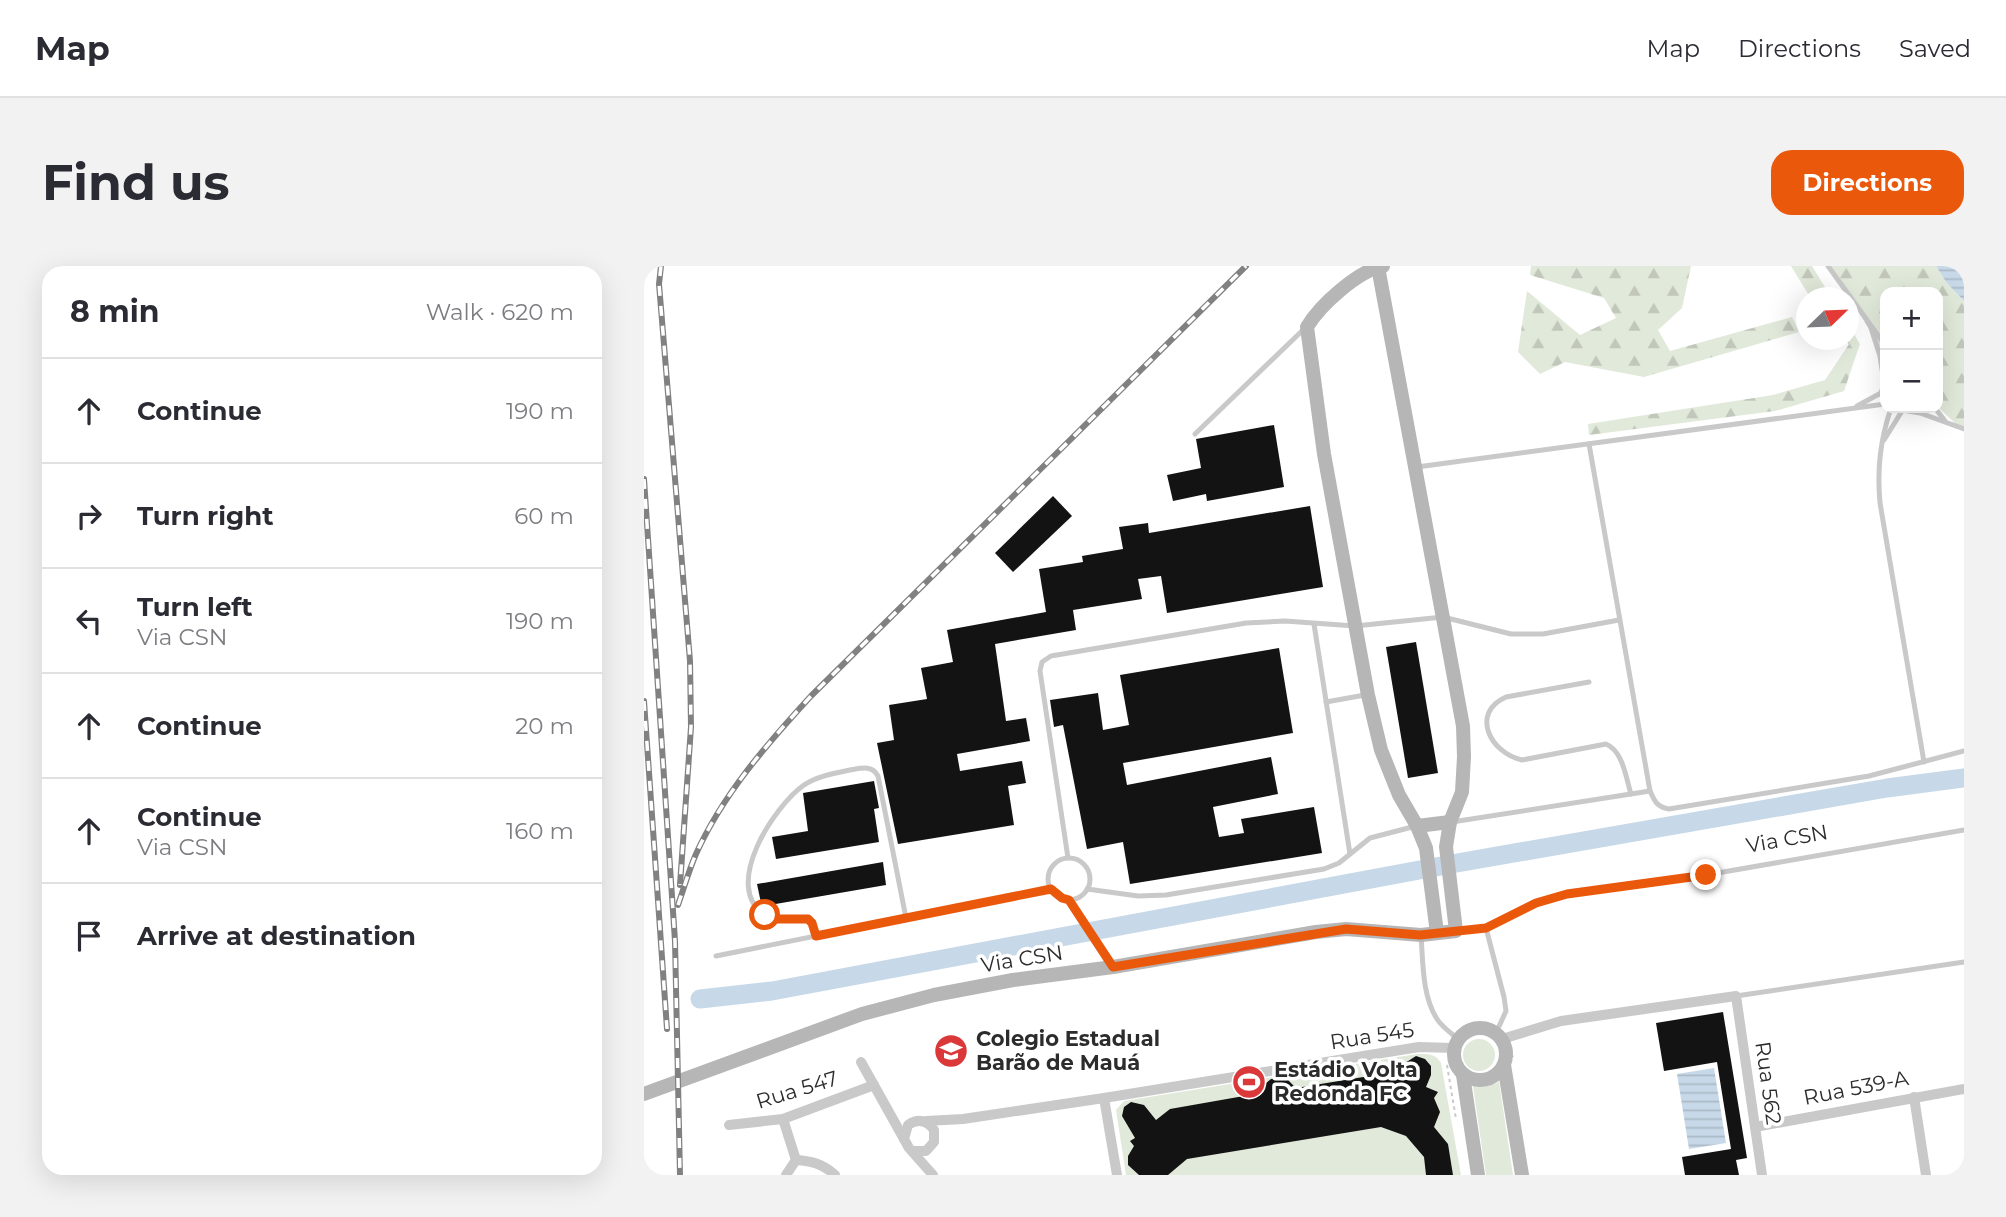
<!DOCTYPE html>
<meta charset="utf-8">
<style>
:root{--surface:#fff;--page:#f2f2f3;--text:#2b2b33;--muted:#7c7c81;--line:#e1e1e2;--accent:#ea580c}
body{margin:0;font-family:Montserrat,sans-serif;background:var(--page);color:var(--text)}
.controls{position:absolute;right:21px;top:21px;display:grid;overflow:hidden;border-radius:14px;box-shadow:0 7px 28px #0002}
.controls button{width:63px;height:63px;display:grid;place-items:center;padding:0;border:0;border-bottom:2px solid var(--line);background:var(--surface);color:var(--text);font:35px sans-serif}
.compass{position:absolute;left:1152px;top:21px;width:63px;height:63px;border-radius:50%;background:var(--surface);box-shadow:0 7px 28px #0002;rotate:67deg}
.stop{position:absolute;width:21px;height:21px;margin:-16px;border:5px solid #ea580c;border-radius:50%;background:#fff}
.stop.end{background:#ea580c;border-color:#fff;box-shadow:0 2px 7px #0008}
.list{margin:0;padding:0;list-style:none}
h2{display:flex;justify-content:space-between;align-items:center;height:91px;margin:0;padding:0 28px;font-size:30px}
h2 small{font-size:23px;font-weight:400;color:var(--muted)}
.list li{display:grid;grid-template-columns:46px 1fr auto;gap:21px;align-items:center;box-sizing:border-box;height:105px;padding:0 28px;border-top:2px solid var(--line)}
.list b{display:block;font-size:26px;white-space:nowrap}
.list p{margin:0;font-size:23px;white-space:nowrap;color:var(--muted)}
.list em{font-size:23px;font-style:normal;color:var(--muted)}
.icon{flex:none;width:38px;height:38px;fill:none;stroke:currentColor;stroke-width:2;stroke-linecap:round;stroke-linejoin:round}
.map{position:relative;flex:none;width:1320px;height:909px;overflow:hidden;border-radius:21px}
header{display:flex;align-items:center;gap:42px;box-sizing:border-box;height:98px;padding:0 35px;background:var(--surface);border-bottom:2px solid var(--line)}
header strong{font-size:33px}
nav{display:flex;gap:38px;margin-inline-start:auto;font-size:24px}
.intro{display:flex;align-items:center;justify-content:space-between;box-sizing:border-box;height:168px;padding:0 42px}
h1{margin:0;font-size:49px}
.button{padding:18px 32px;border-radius:21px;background:var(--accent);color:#fff;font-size:24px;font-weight:700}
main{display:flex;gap:42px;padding:0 42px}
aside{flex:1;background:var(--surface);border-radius:21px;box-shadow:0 7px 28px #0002}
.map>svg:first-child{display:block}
.green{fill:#e1e9da}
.forest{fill:url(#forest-firs)}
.water{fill:url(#water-rules)}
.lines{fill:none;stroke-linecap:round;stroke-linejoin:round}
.river{stroke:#c7d9e8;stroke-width:19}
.building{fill:#131313}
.path{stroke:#c9c9c9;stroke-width:2;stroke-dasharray:3.5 3.5;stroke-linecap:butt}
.lane{stroke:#c9c9c9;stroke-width:5}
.street{stroke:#c9c9c9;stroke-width:10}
.secondary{stroke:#b6b6b6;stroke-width:14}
.rail-casing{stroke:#818181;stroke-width:6}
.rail{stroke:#fff;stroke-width:3.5;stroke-dasharray:10;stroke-linecap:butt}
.route{stroke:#ea580c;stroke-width:9}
.labels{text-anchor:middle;stroke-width:7;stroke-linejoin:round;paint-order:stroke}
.street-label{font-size:21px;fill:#2c2c2c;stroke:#fff}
.poi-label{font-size:21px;font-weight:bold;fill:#2c2c2c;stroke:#fff;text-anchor:start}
</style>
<header>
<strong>Map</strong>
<nav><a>Map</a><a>Directions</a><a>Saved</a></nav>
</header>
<div class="intro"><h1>Find us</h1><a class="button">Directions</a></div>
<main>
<aside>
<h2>8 min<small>Walk · 620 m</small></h2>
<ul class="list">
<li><svg class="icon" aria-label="ahead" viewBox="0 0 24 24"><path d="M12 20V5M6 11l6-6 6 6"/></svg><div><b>Continue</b></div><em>190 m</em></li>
<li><svg class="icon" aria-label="right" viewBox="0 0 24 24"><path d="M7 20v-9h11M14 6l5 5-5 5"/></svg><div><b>Turn right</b></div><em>60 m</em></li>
<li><svg class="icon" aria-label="left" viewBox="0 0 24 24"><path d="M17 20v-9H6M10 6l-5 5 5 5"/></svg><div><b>Turn left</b><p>Via CSN</p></div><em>190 m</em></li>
<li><svg class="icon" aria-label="ahead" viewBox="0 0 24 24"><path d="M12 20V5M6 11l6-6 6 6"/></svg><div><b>Continue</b></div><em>20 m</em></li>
<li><svg class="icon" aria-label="ahead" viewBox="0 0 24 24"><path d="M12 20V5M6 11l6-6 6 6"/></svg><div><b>Continue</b><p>Via CSN</p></div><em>160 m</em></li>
<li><svg class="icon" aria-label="arrive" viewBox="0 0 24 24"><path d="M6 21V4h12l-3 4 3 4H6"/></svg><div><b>Arrive at destination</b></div></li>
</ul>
</aside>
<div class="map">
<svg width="1320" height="909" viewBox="0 0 1320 909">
<defs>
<pattern id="forest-firs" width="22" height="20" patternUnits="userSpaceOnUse" patternTransform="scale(1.75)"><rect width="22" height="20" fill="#e1e9da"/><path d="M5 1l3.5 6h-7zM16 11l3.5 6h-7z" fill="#c1c8bb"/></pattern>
<pattern id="water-rules" width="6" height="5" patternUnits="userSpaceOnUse" patternTransform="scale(1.75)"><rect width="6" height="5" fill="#c7d9e8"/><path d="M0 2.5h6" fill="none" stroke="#abbac7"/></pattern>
</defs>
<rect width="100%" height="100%" fill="#fff"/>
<g class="green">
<circle cx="835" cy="789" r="16"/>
<path d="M773 788C784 788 791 787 797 797L817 909H482L472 844 480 835Z"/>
<path d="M855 816 869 909H842L829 820H844Z"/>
</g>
<g class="forest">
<path d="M887 0H1047L1038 42 1014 64 1026 85 1148 51 1155 66 1000 111 921 96 896 108 874 86 883 25 936 69 972 52 960 32 886 9Z"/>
<path d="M1147 0H1168L1187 31H1166Z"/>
<path d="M1186 0H1292L1302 16 1320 35V161L1313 159 1294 141V26H1241V89Z"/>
<path d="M1205 60 1216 78 1200 125 1131 145 945 169 944 158 1129 129 1181 114 1205 78 1201 74H1204Z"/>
</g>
<g class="water">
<path d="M1292 0H1320V35L1302 16Z"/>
<path d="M1070 802 1082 877 1045 883 1033 808Z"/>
</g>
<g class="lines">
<path class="river" d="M56 733 128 725 813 597 1243 522 1320 512"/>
</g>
<g class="building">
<path d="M630 159 640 221 563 235 562 228 529 235 523 209 557 202 552 173Z"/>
<path d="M409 230 428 250 369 306 351 287Z"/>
<path d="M666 240 679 321 523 347 517 310 494 313 498 333 429 344 432 364 351 378 362 455 382 452 386 475 313 488 316 505 378 495 382 517 364 520 370 559 254 578 233 477 250 474 245 439 283 433 277 402 309 396 303 364 402 346 395 303 439 296 438 290 479 283 475 261 504 257 505 267Z"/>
<path d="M772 376 794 507 764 512 742 381Z"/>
<path d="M635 382 649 467 479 497 483 519 627 491 634 528 569 541 575 571 600 567 597 553 670 541 678 587 486 618 479 576 443 583 419 459 410 461 406 434 454 427 459 464 485 459 476 409Z"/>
<path d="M230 515 235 542 230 543 235 576 132 593 128 571 164 565 159 527Z"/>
<path d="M239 596 242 619 120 640 117 637 113 618Z"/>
<path d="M1079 746 1103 892 1092 894 1095 909H1041L1038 891 1087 883 1073 796 1020 805 1012 757Z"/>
<path d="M772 790 781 793 787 800V809L782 821 794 826 790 832 796 846 790 861 804 878 809 909H782L780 891 762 870 737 861 543 893 524 909H495L484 899V890L490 880 486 875 491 872 478 850 480 841 487 836 500 839 512 854 526 843 617 827 621 818 627 813 642 812 652 822 744 807 755 811 761 797Z"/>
</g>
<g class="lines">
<g class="path">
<path d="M867 783 869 791"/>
<path d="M803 799 812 853"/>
</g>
<g class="lane">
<path d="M1184 0 1241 79"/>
<path d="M1227 62 1236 90 1240 116"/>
<path d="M1241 115 1237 127 1241 137"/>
<path d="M1213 140 1237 127"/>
<path d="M1246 142 1276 147 1320 163"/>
<path d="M1247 142C1236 175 1233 203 1236 237L1280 496"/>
<path d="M1291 142 1301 155"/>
<path d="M551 168 660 63"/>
<path d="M1240 174 1258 145"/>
<path d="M945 178 1006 525C1011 536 1013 541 1025 543L1225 510 1320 485"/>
<path d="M773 201 1241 138"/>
<path d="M670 358 706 588"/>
<path d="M945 416 862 431C826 447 846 487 878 494L962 478C979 485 982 512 987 528"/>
<path d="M682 436 721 429"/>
<path d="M808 556 1006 525"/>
<path d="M424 592 396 405 398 396 407 390 602 357 641 355 711 360 799 351 867 368H899L975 354"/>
<circle cx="425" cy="613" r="21"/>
<path d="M443 623 494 630 522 629 680 603 695 597 726 572 772 560"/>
<path d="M425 634 467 698"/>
<path d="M842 662 860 731 862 745 852 767"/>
<path d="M815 664 842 662 892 637 923 628 1062 609 1320 564"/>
<path d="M777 669C779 696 778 730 793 753 798 761 807 767 814 773"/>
<path d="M172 670 168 657 164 653C151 653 132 656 121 649 77 621 130 540 160 519 173 510 191 507 206 504 218 502 228 499 234 510L262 652"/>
<path d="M72 690 407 623"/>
<path d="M1092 730 1320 696"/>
</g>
<g class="street">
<path d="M858 773 917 755 1092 730 1118 909"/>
<path d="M217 796 260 873"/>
<path d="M1270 831 1282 909"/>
<path d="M460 832 473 909"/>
<path d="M139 853 152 894"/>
<path d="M282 855 319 853 460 832 775 781 810 782"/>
<path d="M85 859 139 853 230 819"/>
<path d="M1111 861 1320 823"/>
<path d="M270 885H282L290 876V864C283 854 274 852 264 859L260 873 265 882 289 909"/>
<path d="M152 894C168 895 179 898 191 909"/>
<path d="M142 909 152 894"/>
</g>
<g class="secondary">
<path d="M739 0C714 5 676 39 663 61L680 188 724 429 737 484 755 529 773 560 782 582 793 667"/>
<path d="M773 560 806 556"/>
<circle cx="836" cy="788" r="26"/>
<path d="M860 799 878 909"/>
<path d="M819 809 834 909"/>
<path d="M0 828 218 748 290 729 369 714 469 701 672 666 702 663 777 669 812 665 802 581 806 556 818 526 820 491 819 460 734 1"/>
</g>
<g class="rail-casing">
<g id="rail">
<path d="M17 0 15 18 46 395 47 461 36 619"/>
<path d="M0 213 31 675 36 909"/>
<path d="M0 435 23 763"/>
<path d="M34 639C40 622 45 604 52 588 79 528 123 478 167 430L602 0"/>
</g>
</g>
<use href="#rail" class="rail"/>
</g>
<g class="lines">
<path class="route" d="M121 649 131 653H164L168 657 172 670 407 623 418 632 425 634 469 701 702 663 776 669 842 662 892 637 923 628 1062 609"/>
</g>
<defs>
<g id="school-disc" transform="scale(1.75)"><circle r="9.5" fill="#da3839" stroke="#fff"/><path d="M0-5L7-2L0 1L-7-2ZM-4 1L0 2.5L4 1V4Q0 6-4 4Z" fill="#fff"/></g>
<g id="stadium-disc" transform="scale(1.75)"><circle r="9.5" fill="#da3839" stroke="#fff"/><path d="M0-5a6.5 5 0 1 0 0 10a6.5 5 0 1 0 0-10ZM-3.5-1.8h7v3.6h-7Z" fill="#fff"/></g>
</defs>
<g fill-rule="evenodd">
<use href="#school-disc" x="307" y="785"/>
<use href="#stadium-disc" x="605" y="816"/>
</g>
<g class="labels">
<g class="street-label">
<text transform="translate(1143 573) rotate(-10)" y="7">Via CSN</text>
<text transform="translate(378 693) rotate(-9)" y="7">Via CSN</text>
<text transform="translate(728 770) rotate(-9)" y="7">Rua 545</text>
<text transform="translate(1124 817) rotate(82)" y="7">Rua 562</text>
<text transform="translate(1212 822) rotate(-11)" y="7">Rua 539-A</text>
<text transform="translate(153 824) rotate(-17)" y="7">Rua 547</text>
</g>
<g class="poi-label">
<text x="332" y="780">Colegio Estadual<tspan x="332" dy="24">Barão de Mauá</tspan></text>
<text x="630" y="811">Estádio Volta<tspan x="630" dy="24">Redonda FC</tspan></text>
</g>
</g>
</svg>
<div class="controls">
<button>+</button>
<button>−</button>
</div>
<svg class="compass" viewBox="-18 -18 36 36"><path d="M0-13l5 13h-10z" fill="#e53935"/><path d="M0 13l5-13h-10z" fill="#7c7c81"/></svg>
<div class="stop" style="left:121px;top:649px"></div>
<div class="stop end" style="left:1062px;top:609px"></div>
</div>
</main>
